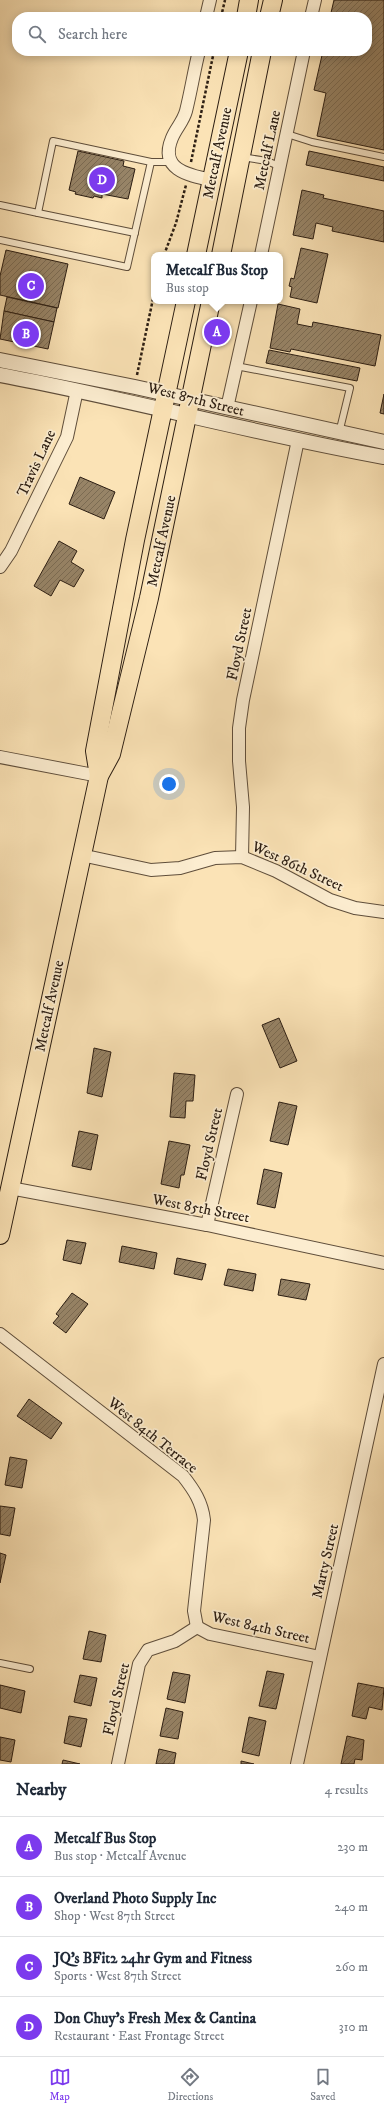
<!DOCTYPE html>
<meta charset="utf-8">
<style>
:root{--surface:#fff;--page:#f6f6f7;--text:#1f2937;--muted:#747a83;--line:#e0e1e3;--accent:#7c3aed}
body{margin:0;font-family:"IM FELL DW Pica",serif;background:var(--page);color:var(--text)}
.you{position:absolute;left:169px;top:784px;width:14px;height:14px;margin:-10px;border:3px solid #fff;border-radius:50%;background:#1a73e8;box-shadow:0 0 0 6px #1a73e833}
.badge{display:grid;place-items:center;width:26px;height:26px;border-radius:50%;background:var(--accent);color:#fff;font-size:13px;font-weight:700}
.pin{position:absolute;translate:-50% -50%;border:2px solid #fff;box-shadow:0 1px 4px #0006}
.popup{position:absolute;left:151px;top:252px;width:132px;height:52px;box-sizing:border-box;display:grid;place-content:center;border-radius:8px;background:var(--surface);filter:drop-shadow(0 1px 3px #0005);font-size:13px;white-space:nowrap;color:var(--muted)}
.popup b{font-size:15px;color:var(--text)}
.popup::after{content:'';position:absolute;left:50%;top:100%;margin-left:-8px;border:8px solid transparent;border-top-color:var(--surface)}
.list{margin:0;padding:0;list-style:none}
h2{display:flex;justify-content:space-between;align-items:center;height:52px;margin:0;padding:0 16px;font-size:17px}
h2 small{font-size:13px;font-weight:400;color:var(--muted)}
.list li{display:grid;grid-template-columns:26px 1fr auto;gap:12px;align-items:center;box-sizing:border-box;height:60px;padding:0 16px;border-top:1px solid var(--line)}
.list b{display:block;font-size:15px;white-space:nowrap}
.list p{margin:0;font-size:13px;white-space:nowrap;color:var(--muted)}
.list em{font-size:13px;font-style:normal;color:var(--muted)}
.icon{flex:none;width:22px;height:22px;fill:none;stroke:currentColor;stroke-width:2;stroke-linecap:round;stroke-linejoin:round}
.map{position:relative;flex:none;width:384px;height:1764px;overflow:hidden}
.search{position:absolute;background:var(--surface);box-shadow:0 2px 10px #0003;left:12px;right:12px;top:12px;height:44px;display:flex;align-items:center;gap:10px;box-sizing:border-box;padding:0 14px;border-radius:16px;color:var(--muted);font-size:15px}
.sheet{height:292px;background:var(--surface)}
nav{display:flex;justify-content:space-around;align-items:center;box-sizing:border-box;height:56px;border-top:1px solid var(--line);background:var(--surface);font-size:11px;color:var(--muted)}
nav a{display:grid;justify-items:center;gap:2px}
nav .on{color:var(--accent)}
.map>svg:first-child{display:block}
.building{fill:url(#building-hatch);stroke:#2b1d12}
.lines{fill:none;stroke-linecap:round;stroke-linejoin:round}
.service-casing{stroke:#5f4e3b;stroke-width:8}
.minor-casing{stroke:#5f4e3b;stroke-width:14}
.tertiary-casing{stroke:#5f4e3b;stroke-width:16}
.primary-casing{stroke:#2b1d12;stroke-width:20}
.path{stroke:#2b1d12;stroke-width:2.5;stroke-dasharray:3 2;stroke-linecap:butt}
.service{stroke:#fcedd0;stroke-width:6}
.minor{stroke:#fcedd0;stroke-width:12}
.tertiary{stroke:#fcedd0;stroke-width:14}
.primary{stroke:#fbe3b6;stroke-width:18}
.labels{text-anchor:middle;stroke-width:3.5;stroke-linejoin:round;paint-order:stroke}
.street-label{font-size:15px;fill:#2b1d12;stroke:#fcedd0}
</style>
<div class="map">
<svg width="384" height="1764" viewBox="0 0 384 1764">
<defs>
<pattern id="building-hatch" width="6" height="6" patternUnits="userSpaceOnUse"><rect width="6" height="6" fill="#978467"/><path d="M-1 1l2-2M0 6l6-6M5 7l2-2" fill="none" stroke="#7b6b53"/></pattern>
</defs>
<rect width="100%" height="100%" fill="#fbe3b6"/>
<filter id="stains"><feTurbulence type="fractalNoise" baseFrequency=".005" numOctaves="4"/><feColorMatrix values="0 0 0 0 .2 0 0 0 0 .09 0 0 0 0 .02 0 0 0 .5 -.17"/></filter>
<radialGradient id="worn" r=".72"><stop offset=".6" stop-color="#630" stop-opacity="0"/><stop offset="1" stop-color="#630" stop-opacity=".3"/></radialGradient>
<g class="building">
<path d="M334 0H384V150L317 136 326 93 314 90 323 51H367V17H330Z"/>
<path d="M78 151 124 161 123 166 135 169 128 199 102 194V198L94 196 93 198 75 194 76 192 69 190Z"/>
<path d="M309 151 384 167V181L306 165Z"/>
<path d="M302 190 324 195 323 198 384 211V242L332 231 333 227 316 223 313 239 293 235Z"/>
<path d="M301 248 328 254 317 303 290 297 292 287 289 286 291 278 294 279Z"/>
<path d="M6 250 68 264 58 308 0 295V276Z"/>
<path d="M7 297 57 308 54 322 4 311Z"/>
<path d="M278 304 300 309 297 324 312 327 313 322 381 335 375 366 291 349 290 352 270 348Z"/>
<path d="M4 311 54 322 48 349 0 339Z"/>
<path d="M269 350 360 368 357 381 266 363Z"/>
<path d="M384 394V414L380 413Z"/>
<path d="M80 477 115 492 104 519 69 504Z"/>
<path d="M59 541 77 551 71 562 84 570 74 587 60 580 51 596 34 586Z"/>
<path d="M279 1018 297 1061 280 1068 262 1025Z"/>
<path d="M94 1048 111 1052 102 1097 87 1093Z"/>
<path d="M174 1073 195 1075 193 1101H186L185 1118 170 1117Z"/>
<path d="M279 1102 297 1106 288 1145 270 1141Z"/>
<path d="M79 1131 98 1135 91 1170 72 1166Z"/>
<path d="M169 1141 190 1145 184 1175H181L179 1188 161 1184Z"/>
<path d="M264 1169 282 1173 275 1208 257 1204Z"/>
<path d="M67 1240 86 1243 81 1264 63 1260Z"/>
<path d="M122 1246 157 1253 154 1269 119 1262Z"/>
<path d="M177 1258 206 1264 202 1280 174 1274Z"/>
<path d="M228 1269 256 1274 253 1291 224 1285Z"/>
<path d="M281 1279 310 1284 306 1300 278 1295Z"/>
<path d="M72 1293 88 1304 66 1333 53 1323 59 1316 56 1314Z"/>
<path d="M29 1399 62 1423 51 1439 17 1416Z"/>
<path d="M10 1457 27 1460 22 1488 5 1485Z"/>
<path d="M0 1506 15 1508 10 1536 0 1534Z"/>
<path d="M0 1553 6 1555 0 1583Z"/>
<path d="M89 1631 106 1635 101 1662 83 1659Z"/>
<path d="M267 1671 284 1674 276 1709 259 1706Z"/>
<path d="M173 1672 190 1675 185 1703 167 1699Z"/>
<path d="M80 1675 97 1678 91 1706 74 1702Z"/>
<path d="M358 1683 384 1688 382 1710 369 1707 366 1719 352 1716Z"/>
<path d="M0 1685 25 1691 21 1713 0 1708Z"/>
<path d="M166 1708 183 1712 178 1739 160 1736Z"/>
<path d="M69 1716 87 1719 81 1747 64 1743Z"/>
<path d="M249 1717 266 1721 259 1756 242 1752Z"/>
<path d="M347 1736 364 1740 362 1760 355 1759 354 1764H341Z"/>
<path d="M0 1737 15 1740 11 1762 0 1760Z"/>
<path d="M159 1749 176 1753 174 1764H156Z"/>
<path d="M63 1760 80 1764H62Z"/>
<path d="M241 1761 254 1764H241Z"/>
</g>
<g class="lines">
<g class="service-casing">
<g id="service">
<path d="M287 134 312 142 384 157"/>
<path d="M242 157 267 161 281 167"/>
<path d="M0 205 38 213 53 141 151 162H170"/>
<path d="M38 213 135 233"/>
<path d="M0 240 127 267 151 162"/>
<path d="M236 366 350 388 339 433"/>
<path d="M0 1663 30 1669"/>
</g>
</g>
<g class="minor-casing">
<g id="minor">
<path d="M206 17 210 0"/>
<path d="M311 17 315 0"/>
<path d="M199 51C194 71 191 91 186 111 183 122 176 128 172 138 159 169 187 175 211 180"/>
<path d="M261 255 304 51"/>
<path d="M227 408 251 301"/>
<path d="M0 567 11 551 67 437 77 390"/>
<path d="M0 757 99 776"/>
<path d="M81 855 151 870 180 868 215 858 242 857 276 871 330 900 355 908 384 912"/>
<path d="M242 857 243 807 239 761V728L243 700 298 440"/>
<path d="M10 1188 207 1225 384 1263"/>
<path d="M207 1225 237 1094"/>
<path d="M0 1334 183 1476C194 1490 202 1502 204 1520L194 1611 197 1627"/>
<path d="M197 1627 210 1634 320 1657"/>
<path d="M118 1764 139 1664 148 1650 175 1641 197 1627"/>
<path d="M297 1764 384 1364"/>
</g>
</g>
<g class="tertiary-casing">
<g id="tertiary">
<path d="M0 360 135 387 384 442"/>
<path d="M0 375C129 399 255 434 384 457"/>
</g>
</g>
<g class="primary-casing">
<g id="primary">
<path d="M246 17 249 0"/>
<path d="M269 17 273 0"/>
<path d="M196 255 239 51"/>
<path d="M221 255 262 51"/>
<path d="M99 776 95 751 135 540 186 301"/>
<path d="M0 1235 99 776 111 754 149 598 211 301"/>
</g>
</g>
<g class="path">
<path d="M221 17 225 0"/>
<path d="M191 162 214 51"/>
<path d="M164 255 176 223 186 185"/>
<path d="M137 375 154 294"/>
</g>
<use href="#service" class="service"/>
<use href="#minor" class="minor"/>
<use href="#tertiary" class="tertiary"/>
<use href="#primary" class="primary"/>
</g>
<g class="labels">
<g class="street-label">
<text transform="translate(267 150) rotate(-78)" y="5">Metcalf Lane</text>
<text transform="translate(217 153) rotate(-78)" y="5">Metcalf Avenue</text>
<text transform="translate(196 399) rotate(14)" y="5">West 87th Street</text>
<text transform="translate(36 463) rotate(-65)" y="5">Travis Lane</text>
<text transform="translate(161 541) rotate(-78)" y="5">Metcalf Avenue</text>
<text transform="translate(239 644) rotate(-78)" y="5">Floyd Street</text>
<text transform="translate(298 866) rotate(25)" y="5">West 86th Street</text>
<text transform="translate(49 1006) rotate(-78)" y="5">Metcalf Avenue</text>
<text transform="translate(209 1144) rotate(-77)" y="5">Floyd Street</text>
<text transform="translate(201 1208) rotate(11)" y="5">West 85th Street</text>
<text transform="translate(153 1435) rotate(39)" y="5">West 84th Terrace</text>
<text transform="translate(325 1561) rotate(-77)" y="5">Marty Street</text>
<text transform="translate(261 1627) rotate(13)" y="5">West 84th Street</text>
<text transform="translate(116 1699) rotate(-77)" y="5">Floyd Street</text>
</g>
</g>
<rect width="100%" height="100%" filter="url(#stains)"/>
<rect width="100%" height="100%" fill="url(#worn)"/>
</svg>
<div class="you"></div>
<div class="pin badge" style="left:217px;top:332px">A</div>
<div class="popup"><b>Metcalf Bus Stop</b>Bus stop</div>
<div class="pin badge" style="left:26px;top:334px">B</div>
<div class="pin badge" style="left:31px;top:286px">C</div>
<div class="pin badge" style="left:102px;top:180px">D</div>
<div class="search"><svg class="icon" aria-label="search" viewBox="0 0 24 24"><circle cx="10" cy="10" r="6"/><path d="M15 15l6 6"/></svg>Search here</div>
</div>
<section class="sheet">
<h2>Nearby<small>4 results</small></h2>
<ul class="list">
<li><span class="badge">A</span><div><b>Metcalf Bus Stop</b><p>Bus stop · Metcalf Avenue</p></div><em>230 m</em></li>
<li><span class="badge">B</span><div><b>Overland Photo Supply Inc</b><p>Shop · West 87th Street</p></div><em>240 m</em></li>
<li><span class="badge">C</span><div><b>JQ's BFit2 24hr Gym and Fitness</b><p>Sports · West 87th Street</p></div><em>260 m</em></li>
<li><span class="badge">D</span><div><b>Don Chuy's Fresh Mex &amp; Cantina</b><p>Restaurant · East Frontage Street</p></div><em>310 m</em></li>
</ul>
</section>
<nav>
<a class="on"><svg class="icon" aria-label="map" viewBox="0 0 24 24"><path d="M3 6l6-2 6 2 6-2v14l-6 2-6-2-6 2zM9 4v14M15 6v14"/></svg>Map</a>
<a><svg class="icon" aria-label="directions" viewBox="0 0 24 24"><path d="M12 3l9 9-9 9-9-9zM9 14v-3h6M13 9l2 2-2 2"/></svg>Directions</a>
<a><svg class="icon" aria-label="saved" viewBox="0 0 24 24"><path d="M7 4h10v16l-5-4-5 4z"/></svg>Saved</a>
</nav>
